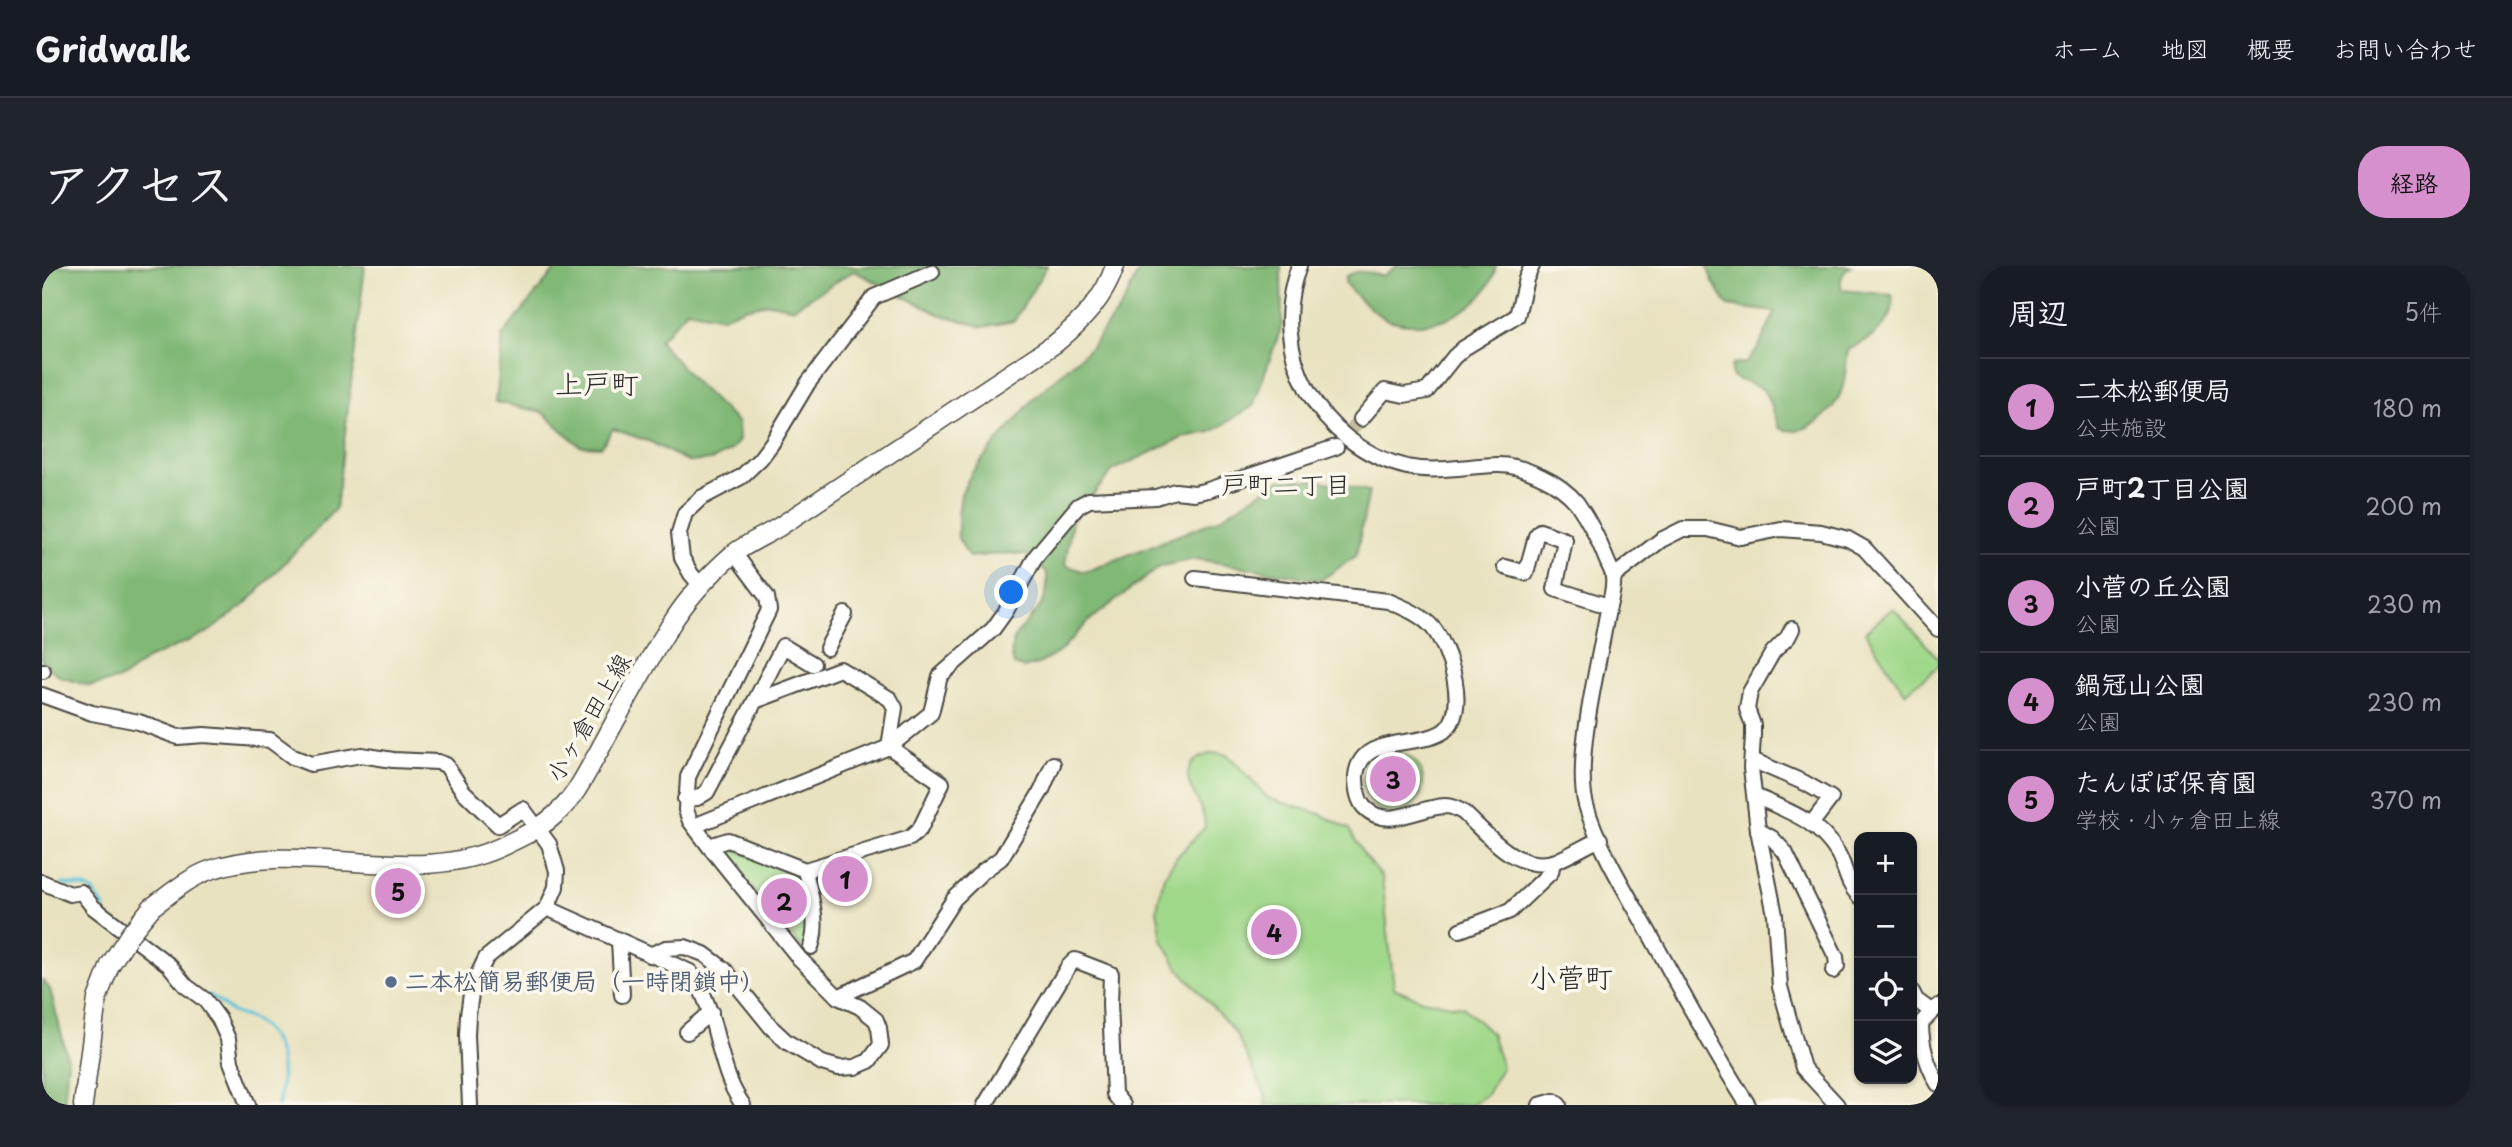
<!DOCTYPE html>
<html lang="ja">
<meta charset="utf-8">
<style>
:root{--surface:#171b24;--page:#20242c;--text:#f1f3f6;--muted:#9ea1a6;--line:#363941;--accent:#d690ce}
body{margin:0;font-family:"Playpen Sans","Klee One",sans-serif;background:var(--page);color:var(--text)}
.controls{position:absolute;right:21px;bottom:21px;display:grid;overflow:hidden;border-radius:14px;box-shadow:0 2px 5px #0004}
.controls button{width:63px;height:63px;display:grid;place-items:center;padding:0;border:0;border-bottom:2px solid var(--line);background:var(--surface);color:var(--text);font:35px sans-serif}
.you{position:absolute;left:970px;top:327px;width:24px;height:24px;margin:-18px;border:5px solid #fff;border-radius:50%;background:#1a73e8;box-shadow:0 0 0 10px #1a73e833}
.badge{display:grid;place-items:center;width:46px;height:46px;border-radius:50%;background:var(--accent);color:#111;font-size:23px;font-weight:700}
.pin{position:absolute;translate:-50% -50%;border:4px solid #fff;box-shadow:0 2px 7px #0006}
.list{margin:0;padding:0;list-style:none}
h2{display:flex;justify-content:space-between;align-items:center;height:91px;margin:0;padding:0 28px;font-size:30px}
h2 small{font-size:23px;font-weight:400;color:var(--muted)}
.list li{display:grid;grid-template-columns:46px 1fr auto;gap:21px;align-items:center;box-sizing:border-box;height:98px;padding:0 28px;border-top:2px solid var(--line)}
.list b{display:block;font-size:26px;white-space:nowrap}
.list p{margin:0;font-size:23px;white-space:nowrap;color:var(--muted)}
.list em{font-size:23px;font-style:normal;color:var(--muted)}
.icon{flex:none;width:38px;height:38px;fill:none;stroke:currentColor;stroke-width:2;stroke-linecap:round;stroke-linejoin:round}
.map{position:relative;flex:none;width:1896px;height:839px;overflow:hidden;border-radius:28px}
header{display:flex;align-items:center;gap:42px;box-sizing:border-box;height:98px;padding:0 35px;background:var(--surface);border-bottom:2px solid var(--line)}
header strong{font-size:33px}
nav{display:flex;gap:38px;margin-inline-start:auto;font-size:24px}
.intro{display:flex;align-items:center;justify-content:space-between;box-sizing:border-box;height:168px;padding:0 42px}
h1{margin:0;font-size:49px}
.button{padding:18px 32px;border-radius:28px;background:var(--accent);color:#111;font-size:24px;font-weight:700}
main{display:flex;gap:42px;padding:0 42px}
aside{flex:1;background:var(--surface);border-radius:28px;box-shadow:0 2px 5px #0004}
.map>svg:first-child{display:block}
.green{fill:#a0d88a;stroke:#66825a;stroke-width:2}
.forest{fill:#80b876;stroke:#567250;stroke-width:2}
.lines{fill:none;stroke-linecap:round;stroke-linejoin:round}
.stream{stroke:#5dc3da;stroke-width:3.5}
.minor-tunnel{stroke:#c3bda2;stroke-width:14;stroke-dasharray:14 7;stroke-linecap:butt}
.minor-casing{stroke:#484641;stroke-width:18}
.major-casing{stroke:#484641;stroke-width:21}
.minor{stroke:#fff;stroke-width:14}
.major{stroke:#fff;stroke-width:18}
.major-bridge-casing{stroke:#484641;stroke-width:21;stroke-linecap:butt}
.major-bridge{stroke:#fff;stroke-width:18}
.service-dot{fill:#5c6f8a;stroke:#fbf7ec;stroke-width:2.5}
.labels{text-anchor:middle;stroke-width:7;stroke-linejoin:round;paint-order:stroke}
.street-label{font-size:24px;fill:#2b2b2b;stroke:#fbf7ec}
.service-label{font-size:24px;font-weight:bold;fill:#4e5e75;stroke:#fbf7ec;text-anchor:start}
.neighbourhood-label{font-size:26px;fill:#2b2b2b;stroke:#fbf7ec}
.quarter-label{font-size:28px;fill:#2b2b2b;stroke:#fbf7ec}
</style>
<header>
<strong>Gridwalk</strong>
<nav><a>ホーム</a><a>地図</a><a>概要</a><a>お問い合わせ</a></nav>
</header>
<div class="intro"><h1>アクセス</h1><a class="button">経路</a></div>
<main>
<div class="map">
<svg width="1896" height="839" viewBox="0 0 1896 839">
<rect width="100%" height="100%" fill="#fbf7ec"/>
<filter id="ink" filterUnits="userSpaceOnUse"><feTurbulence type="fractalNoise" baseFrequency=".0143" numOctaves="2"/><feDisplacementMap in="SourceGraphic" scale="14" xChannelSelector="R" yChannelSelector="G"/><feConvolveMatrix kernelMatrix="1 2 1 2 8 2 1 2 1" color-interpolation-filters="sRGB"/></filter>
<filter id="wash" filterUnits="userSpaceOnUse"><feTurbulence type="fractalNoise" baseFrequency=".00686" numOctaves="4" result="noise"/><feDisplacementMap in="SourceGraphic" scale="28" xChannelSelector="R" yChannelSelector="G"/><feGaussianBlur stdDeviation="1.57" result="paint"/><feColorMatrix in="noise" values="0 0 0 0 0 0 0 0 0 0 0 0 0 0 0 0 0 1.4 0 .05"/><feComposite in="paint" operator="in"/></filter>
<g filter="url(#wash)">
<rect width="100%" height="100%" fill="#e9e2c0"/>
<g class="green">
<path d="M1851 342 1896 392V401L1863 427 1823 366Z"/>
<circle cx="1351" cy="516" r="30"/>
<path d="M1173 487 1186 489 1226 532 1278 548 1307 563 1322 589 1340 611 1352 722 1380 734 1421 741 1449 767 1460 802 1445 828 1430 839H1223L1224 830 1193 766 1137 703 1120 674 1115 643 1122 610 1135 591 1163 561C1163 539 1147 526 1146 512 1145 495 1160 489 1173 487Z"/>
<path d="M687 581 757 611C763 633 778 663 759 681L678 583Z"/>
</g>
<g class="forest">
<path d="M0 0H323L294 242 203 339 165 367 105 393 79 413 48 420 18 411 0 395Z"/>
<path d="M516 0H1005L972 55 941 61 897 48 812 5 751 42 727 37 702 42 681 51 645 44 617 75 653 116 696 157 697 175 688 185 670 194 646 196 609 176 571 163 559 181 538 180 500 146 453 136 460 70Z"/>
<path d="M1099 0H1239L1240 59 1211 140 1169 166 1142 171 1071 204 1030 255 1023 299 1043 306 1175 254 1238 214H1275L1327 225 1314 290 1279 314 1154 293 1119 300 1048 354 1016 387 996 398 981 402 972 399C961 367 989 359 1002 334 1006 326 1005 316 1005 307L985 289 967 287 927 291 916 272V250L919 228 930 206 993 131 1048 82 1081 38Z"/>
<path d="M1354 0H1454C1445 46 1385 69 1344 53 1333 48 1310 27 1303 17L1304 10C1318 2 1326 7 1341 10Z"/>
<path d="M1665 0H1809C1800 5 1797 14 1800 24L1850 29C1856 57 1827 74 1806 84 1804 97 1804 111 1800 123 1793 147 1762 173 1737 162L1730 141 1721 123 1690 111 1689 105 1690 99 1704 97 1717 80 1733 46 1686 40 1671 16Z"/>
<path d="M0 714 8 723 26 794 22 839H0Z"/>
</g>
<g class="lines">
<g class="stream">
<path d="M21 618C47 622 47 617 62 642"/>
<path d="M167 729C175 734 182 741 190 746 196 749 205 750 211 754 242 772 243 808 236 839"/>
</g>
</g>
</g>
<g filter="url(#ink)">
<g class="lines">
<path class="minor-tunnel" d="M1294 181 1319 153"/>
<g class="minor-casing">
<g id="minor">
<path d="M1257 0C1224 86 1277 180 1365 201 1395 207 1424 200 1453 199 1469 198 1486 204 1500 211 1513 217 1526 226 1535 237 1548 256 1557 274 1565 295 1567 300 1571 306 1571 311 1573 324 1566 341 1564 354 1556 401 1532 495 1544 539 1556 582 1588 632 1610 672 1641 728 1671 785 1706 839"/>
<path d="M1319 153 1343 125 1362 129 1385 125 1412 91 1422 82 1475 50 1484 13 1490 0"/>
<path d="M1463 301 1484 307 1494 270 1498 265 1523 274 1513 323 1566 340"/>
<path d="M1571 311 1619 274 1641 263H1666L1699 271 1739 263 1779 266 1806 273 1822 282 1896 363"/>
<path d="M1153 312 1346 335C1362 342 1379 348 1391 362 1408 383 1428 445 1402 465 1376 483 1318 467 1314 510 1314 520 1315 533 1322 541 1345 565 1376 541 1403 540 1410 540 1416 543 1422 547 1446 569 1476 608 1514 595 1529 589 1543 580 1558 573"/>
<path d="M659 320 649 308 640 292 637 267 643 247 659 232 699 211 718 193 730 177 766 117 832 31 890 6"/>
<path d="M1750 363 1746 371 1731 386 1708 426 1705 443 1711 459V470L1709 502 1716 564 1733 649 1738 721 1761 802 1795 839"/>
<path d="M785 382 803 348"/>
<path d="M0 405H1"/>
<path d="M0 429 50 447 97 456 136 471 162 469 228 474 251 491 269 498 319 489 351 494 396 496 404 499 421 525 456 559 481 543 507 578 515 605 514 621 505 642 444 692 430 721 426 749 425 769 428 839"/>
<path d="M713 435 741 380 771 398"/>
<path d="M1710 494 1763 517 1789 532 1770 557"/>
<path d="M1713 530C1747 546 1774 553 1795 586 1804 601 1804 617 1817 630"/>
<path d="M643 533 655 532 665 526 713 435 798 403 848 433 853 442 847 481"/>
<path d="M652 560 847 481 889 447 898 410 951 363 964 345 994 290 1036 240 1047 234 1114 231 1133 225 1152 227 1166 224 1294 181"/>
<path d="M1716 564 1730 572 1743 586 1794 691 1795 700 1791 705"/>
<path d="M667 580 686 574 763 604 868 572 878 563 900 517 847 481"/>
<path d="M763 604C768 629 778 656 769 681"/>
<path d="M0 616 28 628 39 626 51 641 127 699 144 720 163 734 177 753 186 773 189 796 206 839"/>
<path d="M505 642 648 706C674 740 673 783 690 820 693 827 697 833 701 839"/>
<path d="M1418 664 1468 645 1509 606 1511 596"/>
<path d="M577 675 580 729"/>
<path d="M608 689 624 682 643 681 662 688 682 703 730 762 745 776 780 797 797 802 813 801 827 795 839 779 837 762 834 754 818 741 796 731 757 692 667 580 648 555 644 544 646 511 727 344 725 331 692 287"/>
<path d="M1870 726 1874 734 1889 745"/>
<path d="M796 731 872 695 912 633 940 606 959 592 1000 524 1011 498"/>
<path d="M1896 740 1879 757C1879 779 1885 799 1896 818"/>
<path d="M645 766 669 746"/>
<path d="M943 839 1026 701 1033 694 1069 708 1068 738 1072 828 1081 839"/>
<path d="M1498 839 1512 835 1517 839"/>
</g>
</g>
<g class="major-casing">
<g id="major">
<path d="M110 641C128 628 146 612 168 604 264 571 373 626 467 577 484 569 502 560 516 546 535 529 544 507 557 485 580 443 602 400 628 360 644 334 668 308 691 288 704 278 722 270 737 261L1014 77C1040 55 1062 33 1073 0"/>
<path d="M41 839 55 733 68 699"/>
</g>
</g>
<use href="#minor" class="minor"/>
<use href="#major" class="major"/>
<g class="major-bridge-casing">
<path id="major-bridge" d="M68 699 88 668 110 641"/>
</g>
<use href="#major-bridge" class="major-bridge"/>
</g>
</g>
<circle class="service-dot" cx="349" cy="716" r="7"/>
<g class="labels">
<g class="street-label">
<text transform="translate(547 452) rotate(-60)" y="8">小ヶ倉田上線</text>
</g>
<g class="service-label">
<text x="363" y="724">二本松簡易郵便局（一時閉鎖中）</text>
</g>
<g class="neighbourhood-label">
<text x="1244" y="228">戸町二丁目</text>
</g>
<g class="quarter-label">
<text x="555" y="128">上戸町</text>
<text x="1529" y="722">小菅町</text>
</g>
</g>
</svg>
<div class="controls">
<button>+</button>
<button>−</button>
<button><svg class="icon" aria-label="locate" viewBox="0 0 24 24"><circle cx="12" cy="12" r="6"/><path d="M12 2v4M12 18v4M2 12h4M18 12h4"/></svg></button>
<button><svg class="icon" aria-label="layers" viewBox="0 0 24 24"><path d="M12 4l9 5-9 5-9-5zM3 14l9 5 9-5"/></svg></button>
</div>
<div class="you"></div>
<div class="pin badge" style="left:803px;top:613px">1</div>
<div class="pin badge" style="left:742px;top:635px">2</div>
<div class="pin badge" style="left:1351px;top:513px">3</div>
<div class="pin badge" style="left:1232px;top:666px">4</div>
<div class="pin badge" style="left:356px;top:625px">5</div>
</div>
<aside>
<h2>周辺<small>5件</small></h2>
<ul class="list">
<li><span class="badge">1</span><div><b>二本松郵便局</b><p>公共施設</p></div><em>180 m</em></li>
<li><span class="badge">2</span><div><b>戸町2丁目公園</b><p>公園</p></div><em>200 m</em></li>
<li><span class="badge">3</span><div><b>小菅の丘公園</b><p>公園</p></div><em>230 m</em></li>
<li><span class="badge">4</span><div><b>鍋冠山公園</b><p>公園</p></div><em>230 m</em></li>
<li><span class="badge">5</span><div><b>たんぽぽ保育園</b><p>学校 · 小ヶ倉田上線</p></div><em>370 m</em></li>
</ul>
</aside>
</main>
